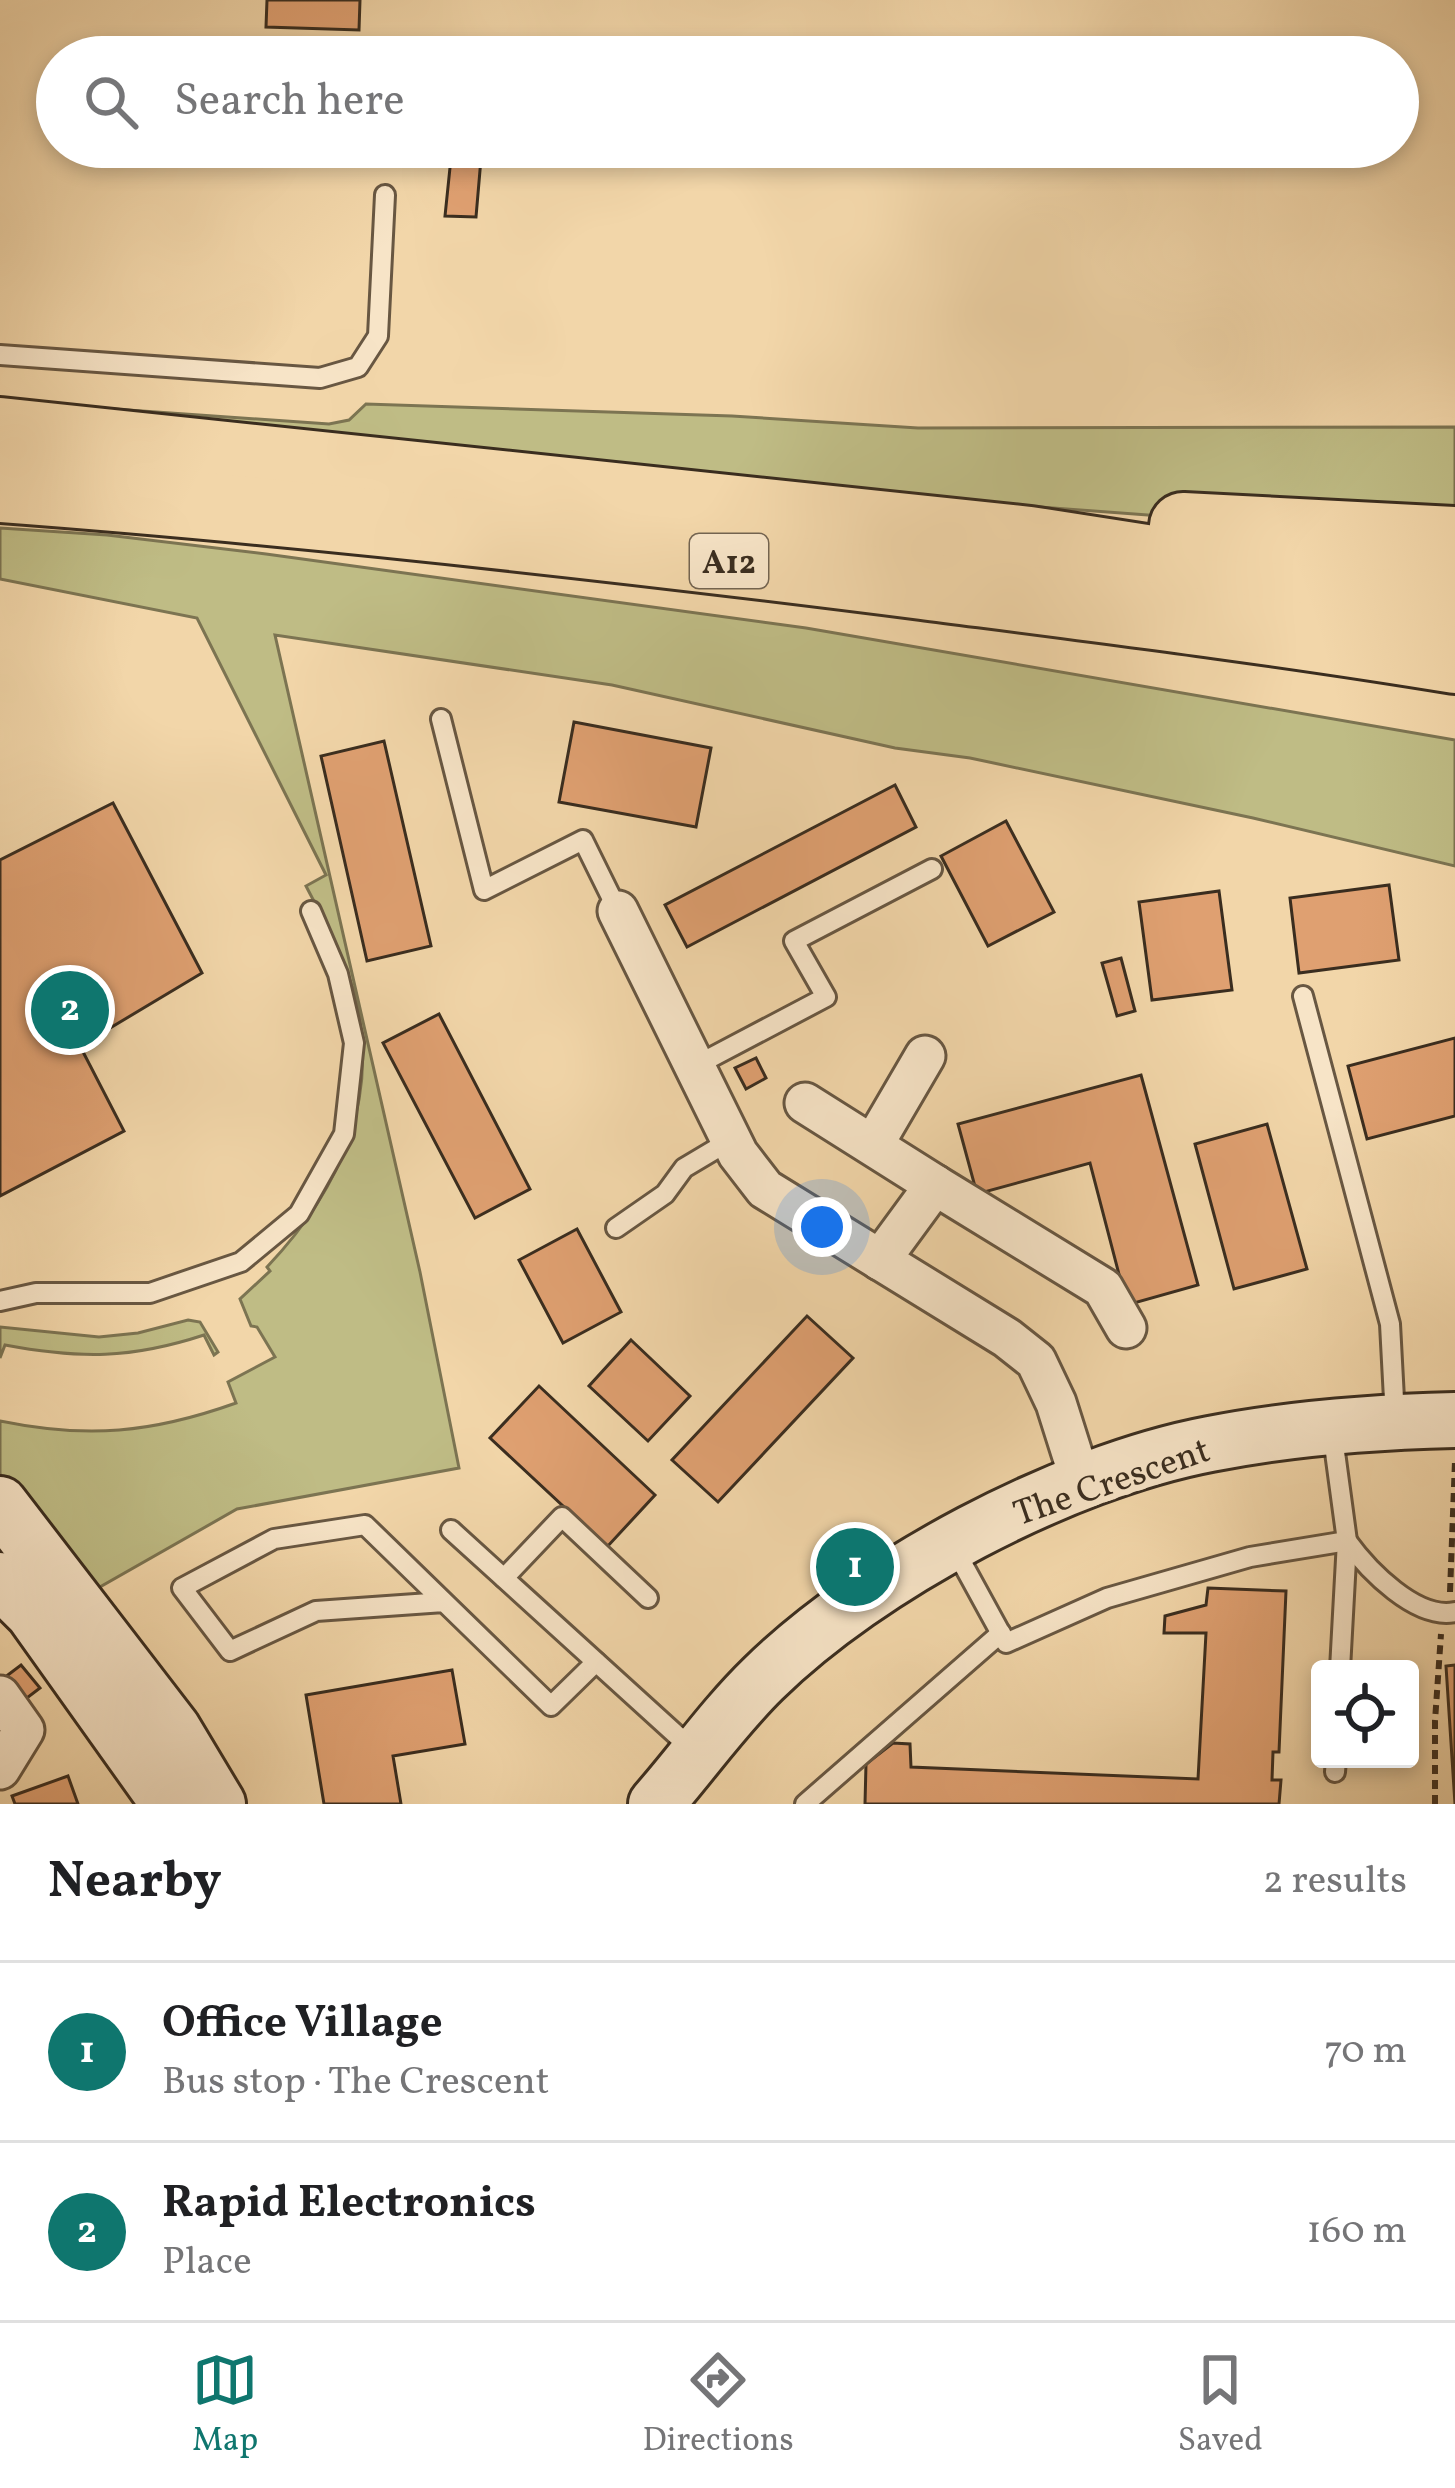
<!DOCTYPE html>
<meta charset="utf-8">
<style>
:root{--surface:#fff;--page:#f6f6f6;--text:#202124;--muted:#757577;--line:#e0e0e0;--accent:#0f766e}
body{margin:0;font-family:Vollkorn,serif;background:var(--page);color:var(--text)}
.controls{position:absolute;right:36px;bottom:36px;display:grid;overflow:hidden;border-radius:12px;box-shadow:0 6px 18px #0003}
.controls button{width:108px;height:108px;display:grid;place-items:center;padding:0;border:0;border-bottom:3px solid var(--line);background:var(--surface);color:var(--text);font:60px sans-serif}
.you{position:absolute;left:822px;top:1227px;width:42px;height:42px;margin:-30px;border:9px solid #fff;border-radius:50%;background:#1a73e8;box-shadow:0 0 0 18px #1a73e833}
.badge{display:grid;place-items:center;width:78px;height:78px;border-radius:50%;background:var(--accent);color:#fff;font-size:39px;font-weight:700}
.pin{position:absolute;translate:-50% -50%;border:6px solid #fff;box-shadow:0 3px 12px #0006}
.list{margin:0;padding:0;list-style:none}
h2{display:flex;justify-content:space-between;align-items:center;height:156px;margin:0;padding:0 48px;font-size:51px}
h2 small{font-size:39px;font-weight:400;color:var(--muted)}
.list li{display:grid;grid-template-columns:78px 1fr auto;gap:36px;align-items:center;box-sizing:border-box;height:180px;padding:0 48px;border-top:3px solid var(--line)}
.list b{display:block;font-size:45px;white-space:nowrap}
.list p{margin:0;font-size:39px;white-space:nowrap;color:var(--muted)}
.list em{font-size:39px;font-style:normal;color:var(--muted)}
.icon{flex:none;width:66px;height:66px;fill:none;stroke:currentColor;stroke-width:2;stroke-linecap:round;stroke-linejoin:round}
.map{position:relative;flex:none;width:1455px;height:1804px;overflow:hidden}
.search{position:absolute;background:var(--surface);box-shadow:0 6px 18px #0003;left:36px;right:36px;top:36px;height:132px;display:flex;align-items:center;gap:30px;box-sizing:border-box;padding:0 42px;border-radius:66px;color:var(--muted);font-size:45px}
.sheet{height:516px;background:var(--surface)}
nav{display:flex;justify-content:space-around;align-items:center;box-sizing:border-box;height:168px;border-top:3px solid var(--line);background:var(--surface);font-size:33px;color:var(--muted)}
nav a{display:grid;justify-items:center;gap:6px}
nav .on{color:var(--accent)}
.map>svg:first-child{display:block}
.green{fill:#bfbc85;stroke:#7c7452;stroke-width:3}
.building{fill:#dfa071;stroke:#3a2d1f;stroke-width:3}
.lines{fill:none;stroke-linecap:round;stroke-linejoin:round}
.lane-casing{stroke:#685742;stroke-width:24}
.street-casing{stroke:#685742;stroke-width:45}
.secondary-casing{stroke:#3a2d1f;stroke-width:60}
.highway-casing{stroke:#3a2d1f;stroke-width:72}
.path{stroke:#3a2d1f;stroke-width:6;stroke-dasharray:9 6;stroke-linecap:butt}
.lane{stroke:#f7e4c7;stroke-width:18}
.street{stroke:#f7e4c7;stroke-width:39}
.secondary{stroke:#f7e4c7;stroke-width:54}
.highway{stroke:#f2d6a9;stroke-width:66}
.labels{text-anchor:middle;stroke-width:12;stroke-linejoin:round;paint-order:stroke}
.shield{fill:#f7e4c7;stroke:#736451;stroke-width:3}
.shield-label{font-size:33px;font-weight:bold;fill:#3a2d1f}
.street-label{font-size:36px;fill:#3a2d1f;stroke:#f7e4c7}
</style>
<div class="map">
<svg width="1455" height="1804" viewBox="0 0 1455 1804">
<rect width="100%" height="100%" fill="#f2d6a9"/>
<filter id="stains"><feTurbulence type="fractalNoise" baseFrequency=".00167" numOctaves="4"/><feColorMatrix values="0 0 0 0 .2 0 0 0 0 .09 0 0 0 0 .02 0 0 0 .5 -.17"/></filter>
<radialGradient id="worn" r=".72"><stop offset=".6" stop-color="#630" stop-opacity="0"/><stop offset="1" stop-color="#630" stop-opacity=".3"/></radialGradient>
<g class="green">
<path d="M0 401 329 424 349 420 366 404 732 416 918 428 1455 427V538L706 482Z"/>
<path d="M0 528 107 535 266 554 806 628 1455 740V866L1253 818 970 758 895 748 612 685 275 635 420 1272 459 1468 237 1509 91 1592 0 1474V1421C87 1439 152 1433 236 1403L228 1382 275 1357 257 1327 251 1326 240 1299 270 1271 267 1267C340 1190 384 1095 352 987 342 951 323 919 306 886L326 875 197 618 0 579Z"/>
<path d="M188 1320 200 1322 218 1352 214 1355 204 1335C131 1359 80 1359 5 1345L0 1358V1327L99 1337 138 1333Z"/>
</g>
<g class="building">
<path d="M267 0H360L359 30 266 27Z"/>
<path d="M267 52 368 54V57H267Z"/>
<path d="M430 147H482L476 217 445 216 451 158 430 157Z"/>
<path d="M574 722 711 748 696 827 559 802Z"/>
<path d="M384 741 431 946 367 961 321 756Z"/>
<path d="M895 785 916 827 687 947 665 905Z"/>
<path d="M113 803 202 973 80 1046 124 1131 0 1196V860Z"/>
<path d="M1006 821 1054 912 988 946 941 856Z"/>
<path d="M1389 885 1399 960 1299 973 1290 898Z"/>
<path d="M1219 891 1232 990 1152 1000 1139 902Z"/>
<path d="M1121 958 1135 1011 1117 1016 1102 963Z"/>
<path d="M439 1014 530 1189 475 1218 383 1043Z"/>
<path d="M1455 1038V1116L1367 1139 1348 1066Z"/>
<path d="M756 1058 766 1078 746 1089 735 1068Z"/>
<path d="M1141 1075 1198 1285 1127 1305 1090 1163 977 1194 958 1124Z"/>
<path d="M1267 1124 1307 1269 1234 1289 1195 1144Z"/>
<path d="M577 1229 621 1312 563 1343 519 1260Z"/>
<path d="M807 1316 853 1358 718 1502 672 1460Z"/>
<path d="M631 1340 690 1396 648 1441 589 1386Z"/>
<path d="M539 1386 655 1495 607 1547 490 1438Z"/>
<path d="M1208 1588 1286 1591 1279 1752H1273L1272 1780H1281L1279 1804H865L866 1764 893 1743 910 1744 911 1767 1198 1779 1206 1633H1164L1165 1616 1206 1605Z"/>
<path d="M21 1665 40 1688 19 1704 0 1681Z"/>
<path d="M1455 1665V1804L1446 1666Z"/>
<path d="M452 1670 465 1744 393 1756 401 1804H324L306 1695Z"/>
<path d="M68 1776 78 1804H15L12 1796Z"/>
</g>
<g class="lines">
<g class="lane-casing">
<g id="lane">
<path d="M0 355 320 378 358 367 378 336 385 195"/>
<path d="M441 719 484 890 583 840 618 911"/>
<path d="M1303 996 1390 1324 1395 1418"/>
<path d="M695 1066 826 997 794 941 932 869"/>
<path d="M616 1228 665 1194 684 1168 731 1140"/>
<path d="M0 1301 36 1293H150L241 1262 299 1214 344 1134 354 1043 338 974 311 911"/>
<path d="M1332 1430 1347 1541 1340 1669"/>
<path d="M451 1530 692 1749"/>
<path d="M954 1548 1006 1643 1107 1598 1250 1557 1347 1541C1368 1570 1416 1620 1455 1612"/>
<path d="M504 1578 562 1517 648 1598"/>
<path d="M444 1602 316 1611 230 1651 182 1588 274 1539 365 1525 551 1706 596 1662"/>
<path d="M1335 1772 1336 1759"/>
<path d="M805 1804 1001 1633"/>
</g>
</g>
<g class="street-casing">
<g id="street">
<path d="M618 911 738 1154 765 1189 1007 1338 1036 1361 1056 1403 1081 1482"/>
<path d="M805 1103 935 1185 880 1260"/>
<path d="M873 1145 925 1056"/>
<path d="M935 1185 1103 1288 1126 1328"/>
<path d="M0 1696 24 1730 0 1769"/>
</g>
</g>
<g class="secondary-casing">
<g id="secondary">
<path d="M0 1504 173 1729 218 1804"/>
<path d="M0 1580 33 1613 169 1804"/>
<path d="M656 1804C692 1763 724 1717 763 1679 870 1574 1063 1472 1210 1444 1291 1428 1373 1422 1455 1420"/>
</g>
</g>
<g class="highway-casing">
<g id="highway">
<path d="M0 431 1030 540 1455 606"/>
<path d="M0 489C308 512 616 547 923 586 1101 609 1278 631 1455 660"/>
<path d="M1183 526 1455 540"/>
</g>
</g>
<g class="path">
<path d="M1450 1592 1455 1461"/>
<path d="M1435 1804V1721L1441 1634"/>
</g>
<use href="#lane" class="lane"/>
<use href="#street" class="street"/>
<use href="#secondary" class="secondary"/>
<use href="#highway" class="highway"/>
</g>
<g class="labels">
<rect class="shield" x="690" y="534" width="78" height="54" rx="9"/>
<g class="shield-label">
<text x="729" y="573">A12</text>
</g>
<g class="street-label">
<text transform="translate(1111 1480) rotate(-19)" y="13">The Crescent</text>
</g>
</g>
<rect width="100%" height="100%" filter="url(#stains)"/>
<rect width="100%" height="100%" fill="url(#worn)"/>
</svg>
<div class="controls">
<button><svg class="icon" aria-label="locate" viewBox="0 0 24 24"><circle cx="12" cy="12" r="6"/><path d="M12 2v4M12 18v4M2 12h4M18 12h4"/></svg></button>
</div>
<div class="you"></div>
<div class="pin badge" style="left:855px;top:1567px">1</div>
<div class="pin badge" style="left:70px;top:1010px">2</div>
<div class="search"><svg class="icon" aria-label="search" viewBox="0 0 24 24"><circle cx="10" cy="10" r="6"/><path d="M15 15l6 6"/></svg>Search here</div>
</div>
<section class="sheet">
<h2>Nearby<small>2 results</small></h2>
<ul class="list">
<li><span class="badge">1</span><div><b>Office Village</b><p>Bus stop · The Crescent</p></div><em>70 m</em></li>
<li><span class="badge">2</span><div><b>Rapid Electronics</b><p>Place</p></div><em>160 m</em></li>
</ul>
</section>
<nav>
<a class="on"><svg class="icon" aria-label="map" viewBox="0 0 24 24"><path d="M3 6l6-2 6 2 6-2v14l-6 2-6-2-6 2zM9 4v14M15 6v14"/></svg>Map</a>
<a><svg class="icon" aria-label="directions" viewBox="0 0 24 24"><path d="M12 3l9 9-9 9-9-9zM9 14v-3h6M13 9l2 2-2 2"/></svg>Directions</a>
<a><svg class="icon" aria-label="saved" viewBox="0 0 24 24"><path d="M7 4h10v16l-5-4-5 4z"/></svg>Saved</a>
</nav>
